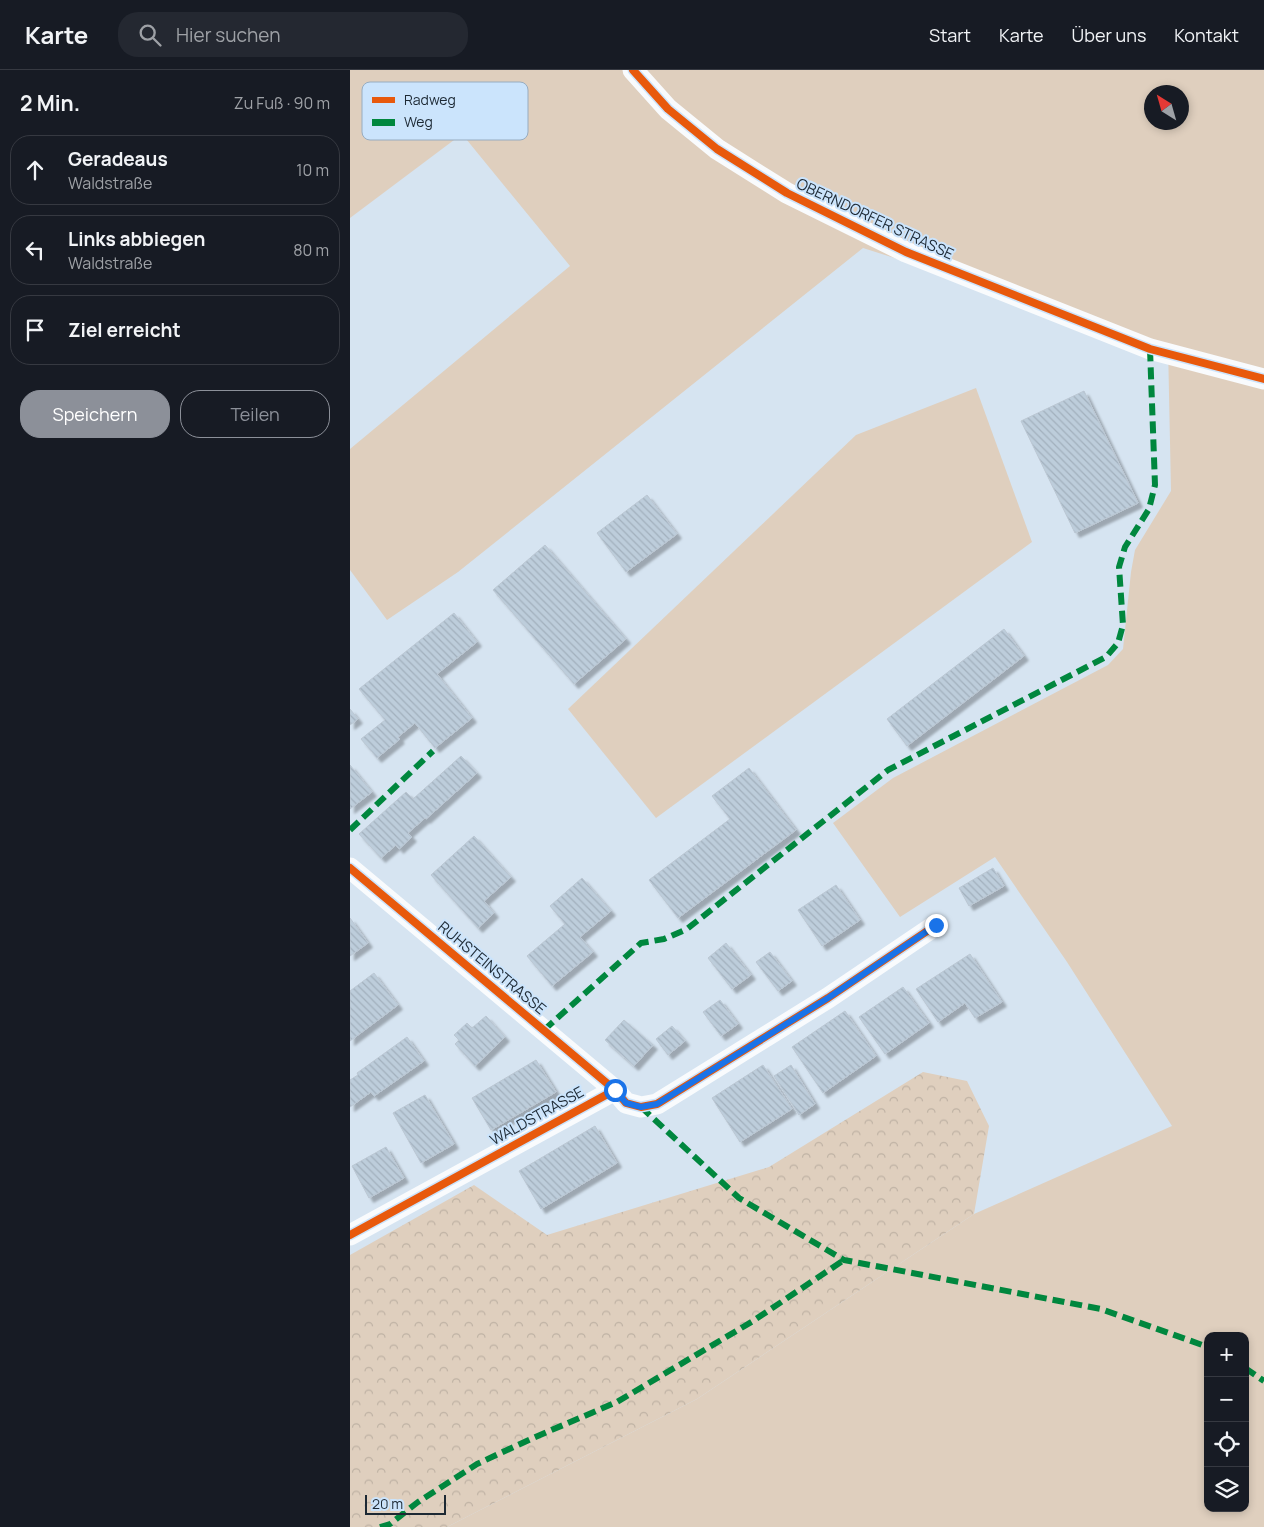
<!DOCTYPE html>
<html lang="de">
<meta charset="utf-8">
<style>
:root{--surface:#171b24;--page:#242831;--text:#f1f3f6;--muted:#9ea1a6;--line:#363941;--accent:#8c9099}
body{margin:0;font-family:Manrope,sans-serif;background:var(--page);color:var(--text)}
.controls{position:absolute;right:15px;bottom:15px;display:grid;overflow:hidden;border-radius:10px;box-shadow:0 2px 8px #0003}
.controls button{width:45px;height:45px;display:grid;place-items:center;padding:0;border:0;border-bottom:1px solid var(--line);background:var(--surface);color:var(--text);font:25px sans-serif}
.compass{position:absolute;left:794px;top:15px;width:45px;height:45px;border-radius:50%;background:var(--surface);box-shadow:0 2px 8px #0003;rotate:323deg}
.scale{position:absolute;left:15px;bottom:12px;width:81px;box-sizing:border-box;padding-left:5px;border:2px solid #1d2934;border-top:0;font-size:14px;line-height:18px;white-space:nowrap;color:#1d2934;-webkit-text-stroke:4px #cbe4fc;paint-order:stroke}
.stop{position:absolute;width:15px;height:15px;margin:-11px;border:4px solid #1a73e8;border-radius:50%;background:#fff}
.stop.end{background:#1a73e8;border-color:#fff;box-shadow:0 1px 5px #0008}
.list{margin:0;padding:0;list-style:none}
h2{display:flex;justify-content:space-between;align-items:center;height:65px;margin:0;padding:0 20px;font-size:21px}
h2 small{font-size:16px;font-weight:400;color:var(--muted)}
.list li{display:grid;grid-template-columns:32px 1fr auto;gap:15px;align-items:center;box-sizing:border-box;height:70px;margin:0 10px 10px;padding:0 10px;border:1px solid var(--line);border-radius:20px}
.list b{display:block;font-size:19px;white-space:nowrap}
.list p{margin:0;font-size:16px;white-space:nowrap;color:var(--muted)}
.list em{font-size:16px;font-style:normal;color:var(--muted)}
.actions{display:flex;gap:10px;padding:15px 20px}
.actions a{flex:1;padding:11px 0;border:1px solid var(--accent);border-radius:20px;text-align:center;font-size:18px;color:var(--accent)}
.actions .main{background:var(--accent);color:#fff}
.icon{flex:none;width:28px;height:28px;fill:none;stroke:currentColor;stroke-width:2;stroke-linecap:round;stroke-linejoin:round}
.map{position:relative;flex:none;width:914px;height:1457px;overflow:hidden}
header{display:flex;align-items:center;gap:30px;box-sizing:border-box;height:70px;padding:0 25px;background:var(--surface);border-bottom:1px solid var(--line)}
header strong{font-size:24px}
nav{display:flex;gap:28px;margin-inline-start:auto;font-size:18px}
.search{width:350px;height:45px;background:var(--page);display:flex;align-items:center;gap:12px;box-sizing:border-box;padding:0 18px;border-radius:20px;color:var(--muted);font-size:19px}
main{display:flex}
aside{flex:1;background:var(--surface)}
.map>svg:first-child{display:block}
.grass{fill:#dfcfbe;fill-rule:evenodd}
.forest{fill:url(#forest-crowns)}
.building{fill:url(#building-back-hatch);stroke:#bbc7d3;filter:url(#shadow)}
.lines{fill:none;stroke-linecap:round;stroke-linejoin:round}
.minor{stroke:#f9fbfd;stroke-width:21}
.quiet{stroke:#00873e;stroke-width:6;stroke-dasharray:12 6;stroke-linecap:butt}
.cycleway-casing{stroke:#cbe4fc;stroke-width:11}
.cycleway{stroke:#e8590c;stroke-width:8}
.route{stroke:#1a73e8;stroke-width:6}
.labels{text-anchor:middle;stroke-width:4;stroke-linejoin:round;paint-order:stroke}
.street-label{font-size:15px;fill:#1d2934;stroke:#cbe4fc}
.key{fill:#cbe4fc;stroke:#97acc0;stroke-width:1}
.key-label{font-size:14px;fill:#1d2934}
</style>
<header>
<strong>Karte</strong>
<div class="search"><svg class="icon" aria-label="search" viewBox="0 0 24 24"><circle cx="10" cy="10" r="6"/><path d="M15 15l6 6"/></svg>Hier suchen</div>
<nav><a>Start</a><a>Karte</a><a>Über uns</a><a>Kontakt</a></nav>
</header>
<main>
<aside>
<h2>2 Min.<small>Zu Fuß · 90 m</small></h2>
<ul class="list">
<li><svg class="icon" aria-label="ahead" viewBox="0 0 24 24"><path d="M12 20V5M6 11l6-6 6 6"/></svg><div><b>Geradeaus</b><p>Waldstraße</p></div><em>10 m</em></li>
<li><svg class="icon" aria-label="left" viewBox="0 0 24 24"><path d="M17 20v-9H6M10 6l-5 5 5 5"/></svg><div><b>Links abbiegen</b><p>Waldstraße</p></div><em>80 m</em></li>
<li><svg class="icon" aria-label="arrive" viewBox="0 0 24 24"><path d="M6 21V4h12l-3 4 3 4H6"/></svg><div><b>Ziel erreicht</b></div></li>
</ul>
<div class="actions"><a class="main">Speichern</a><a>Teilen</a></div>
</aside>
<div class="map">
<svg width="914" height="1457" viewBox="0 0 914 1457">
<defs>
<pattern id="forest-crowns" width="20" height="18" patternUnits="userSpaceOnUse" patternTransform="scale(1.25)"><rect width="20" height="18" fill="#dfcfbe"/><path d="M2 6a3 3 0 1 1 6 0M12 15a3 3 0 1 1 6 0" fill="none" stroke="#bfb2a4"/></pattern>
<pattern id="building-back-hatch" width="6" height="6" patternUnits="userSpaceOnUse" patternTransform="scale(1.25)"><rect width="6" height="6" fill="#bdcddb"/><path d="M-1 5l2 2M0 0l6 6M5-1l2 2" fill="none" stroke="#a2b0bd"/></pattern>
<filter id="shadow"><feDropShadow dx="4.5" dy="4.5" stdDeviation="1" flood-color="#0004"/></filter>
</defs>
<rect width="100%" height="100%" fill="#d6e4f1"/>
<g class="grass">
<path d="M0 0H914V1457H97L347 1329 624 1144 822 1056 717 892 645 787 550 847 483 753 543 708 758 595 773 579 781 502 785 480 821 421 818 275 513 178 108 502 37 550 0 500V379L220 196 112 64 0 148ZM802 22H832V52H802ZM858 1266H895V1438H858Z"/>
<path d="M626 318 682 472 306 748 218 639 506 365Z"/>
</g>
<path class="forest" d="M573 1002 617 1011 639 1056 624 1144 347 1329 97 1457H0V1185L124 1115 197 1165 419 1097Z"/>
<g class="building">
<path d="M734 321 788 433 725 463 671 351Z"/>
<path d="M297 425 327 464 276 502 247 463Z"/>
<path d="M195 475 276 569 224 614 143 520Z"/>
<path d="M104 543 127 572 87 604 122 648 85 678 65 653 48 667 50 669 27 688 11 669 35 650 9 619Z"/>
<path d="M654 559 674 586 557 676 537 649Z"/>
<path d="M0 639 8 649 0 655Z"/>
<path d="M111 686 127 703 76 749 75 748 58 763 62 767 49 779 46 775 31 788 9 764 56 722 63 729Z"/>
<path d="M0 695 22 722 0 739Z"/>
<path d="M399 698 446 760 328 848 299 810 380 749 362 726Z"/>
<path d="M124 766 161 807 134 831 144 843 128 858 81 805Z"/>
<path d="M643 798 654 816 619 836 609 818Z"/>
<path d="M232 808 261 841 230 867 243 882 202 916 177 886 215 854 200 836Z"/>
<path d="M486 815 510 850 472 876 448 840Z"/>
<path d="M0 848 18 873 0 886Z"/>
<path d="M376 873 401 905 382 919 358 888Z"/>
<path d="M420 882 442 911 428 921 406 892Z"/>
<path d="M620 884 652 932 625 948 615 933 588 952 566 919Z"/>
<path d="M24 903 48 935 0 971V921Z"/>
<path d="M553 917 579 953 535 984 509 947Z"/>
<path d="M370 930 388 954 371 966 353 942Z"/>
<path d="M495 941 526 986 473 1023 442 977Z"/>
<path d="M136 946 155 967 125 996 105 974 109 970 104 965 117 953 122 958Z"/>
<path d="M274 950 303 975 284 996 255 970Z"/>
<path d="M322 956 335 971 318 985 306 969Z"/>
<path d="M57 967 74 991 24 1026 21 1022 0 1037V1010L8 1005 7 1003Z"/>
<path d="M186 990 206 1022 141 1060 122 1028Z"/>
<path d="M413 995 442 1039 390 1072 362 1028Z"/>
<path d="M441 995 465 1034 449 1045 424 1006Z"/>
<path d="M75 1025 104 1074 71 1093 43 1043Z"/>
<path d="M245 1056 267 1093 191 1139 169 1101Z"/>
<path d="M36 1077 54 1108 19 1128 2 1096Z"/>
</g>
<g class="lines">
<g class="minor">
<path d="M283 0 318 39 367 79 437 123 556 182 800 279 914 309"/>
<path d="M0 798 265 1020"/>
<path d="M0 1165 265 1020 276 1033 291 1037 307 1034 478 928 586 855"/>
</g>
<g class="quiet">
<path d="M0 760 83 681"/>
<path d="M194 960 291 873 314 869 337 859 538 700 756 587 768 573 773 555 769 497 775 477 799 439 805 415 800 279"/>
<path d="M291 1037 389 1128 494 1190 751 1239 858 1277"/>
<path d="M895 1298 914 1311"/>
<path d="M30 1457 40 1454 68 1432 127 1394 183 1368 267 1332 403 1251 494 1190"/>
</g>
<g class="cycleway-casing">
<g id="cycleway">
<path d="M283 0 318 39 367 79 437 123 556 182 800 279 914 309"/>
<path d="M0 798 265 1020"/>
<path d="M0 1165 265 1020 276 1033 291 1037 307 1034 478 928 586 855"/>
</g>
</g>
<use href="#cycleway" class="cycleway"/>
</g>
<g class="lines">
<path class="route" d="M265 1020 276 1033 291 1037 307 1034 478 928 586 855"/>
</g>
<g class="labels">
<g class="street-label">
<text transform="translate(525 149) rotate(25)" y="5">OBERNDORFER STRASSE</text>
<text transform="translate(142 898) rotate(40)" y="5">RUHSTEINSTRASSE</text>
<text transform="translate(187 1046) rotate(-29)" y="5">WALDSTRASSE</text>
</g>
</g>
<rect x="12" y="12" width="166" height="58" rx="8" class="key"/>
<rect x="22" y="27" width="23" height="6" fill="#e8590c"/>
<rect x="22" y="49" width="23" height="7" fill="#00873e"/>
<g class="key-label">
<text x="54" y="35">Radweg</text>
<text x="54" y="57">Weg</text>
</g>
</svg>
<div class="controls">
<button>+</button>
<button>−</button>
<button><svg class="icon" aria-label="locate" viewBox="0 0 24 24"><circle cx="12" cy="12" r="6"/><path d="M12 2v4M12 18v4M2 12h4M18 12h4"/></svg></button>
<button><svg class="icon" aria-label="layers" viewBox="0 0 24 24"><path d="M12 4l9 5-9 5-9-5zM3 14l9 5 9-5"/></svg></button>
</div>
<svg class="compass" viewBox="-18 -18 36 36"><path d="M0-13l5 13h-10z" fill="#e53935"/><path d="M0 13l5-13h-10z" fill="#9ea1a6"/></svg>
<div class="scale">20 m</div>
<div class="stop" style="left:265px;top:1020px"></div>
<div class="stop end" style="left:586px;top:855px"></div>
</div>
</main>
